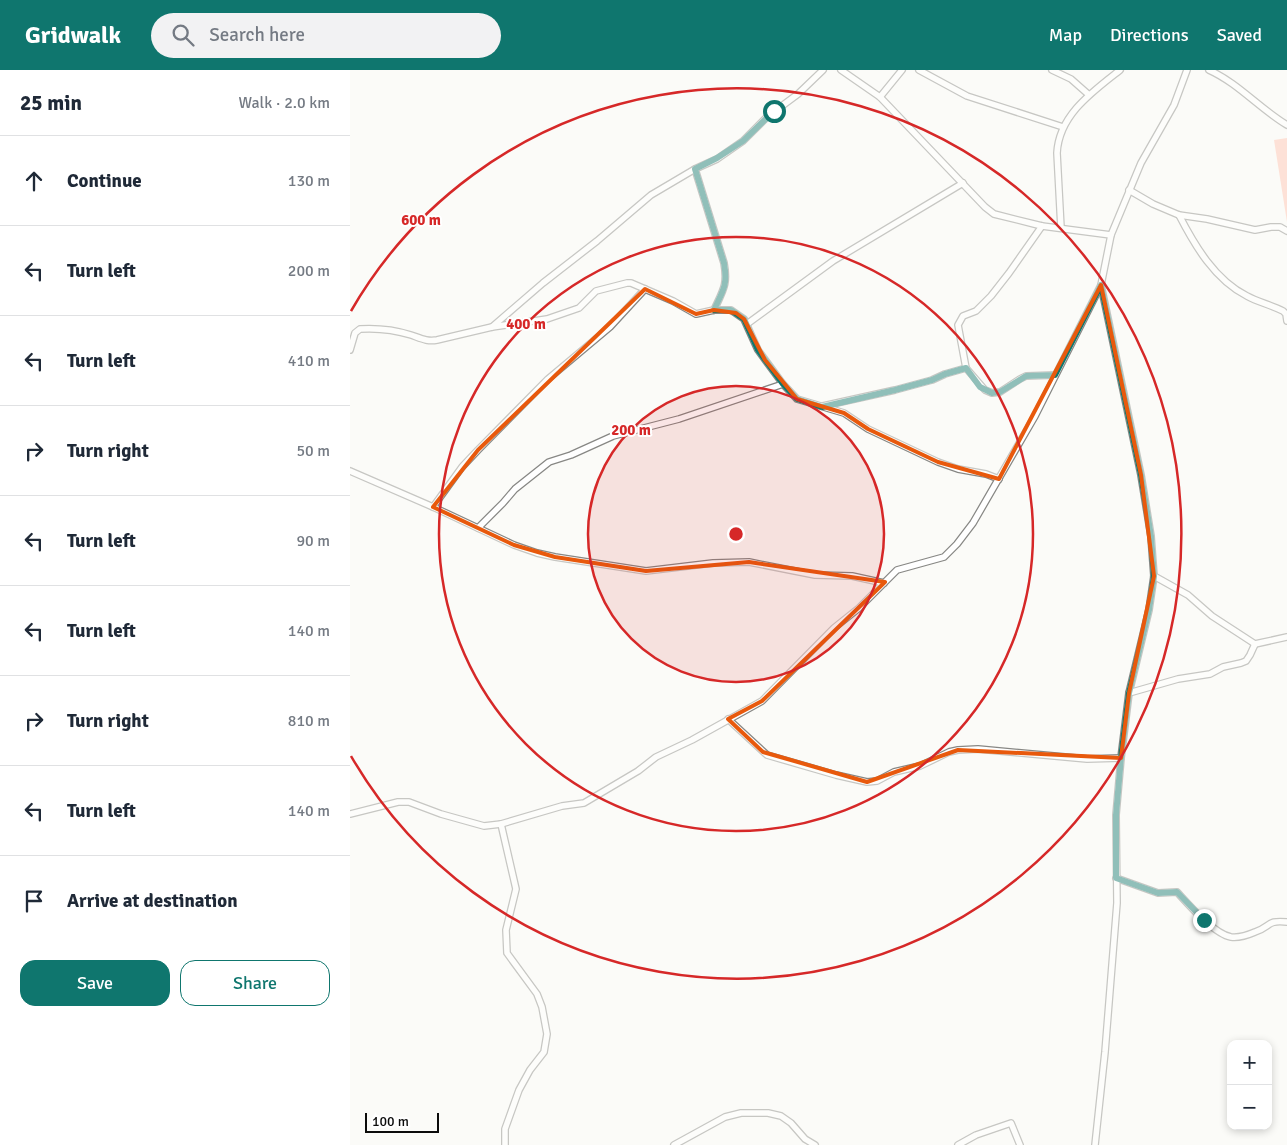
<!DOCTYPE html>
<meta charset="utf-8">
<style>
:root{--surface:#fff;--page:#f2f2f3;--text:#1f2937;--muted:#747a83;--line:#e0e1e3;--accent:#0f766e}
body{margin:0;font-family:Signika,sans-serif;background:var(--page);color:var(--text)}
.controls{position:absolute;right:15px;bottom:15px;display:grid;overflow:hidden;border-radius:10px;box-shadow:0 2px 8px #0003}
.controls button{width:45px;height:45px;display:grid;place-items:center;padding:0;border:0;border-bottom:1px solid var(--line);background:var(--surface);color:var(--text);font:25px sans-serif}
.scale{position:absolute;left:15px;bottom:12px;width:74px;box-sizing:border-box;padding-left:5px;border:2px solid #0c0c0b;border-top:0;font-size:14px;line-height:18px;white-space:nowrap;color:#0c0c0b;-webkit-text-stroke:4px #fff;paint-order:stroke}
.stop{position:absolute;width:15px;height:15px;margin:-11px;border:4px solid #0f766e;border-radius:50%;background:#fff}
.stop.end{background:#0f766e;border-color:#fff;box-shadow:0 1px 5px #0008}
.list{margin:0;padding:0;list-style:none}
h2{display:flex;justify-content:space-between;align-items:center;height:65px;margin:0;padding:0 20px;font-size:21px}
h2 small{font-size:16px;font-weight:400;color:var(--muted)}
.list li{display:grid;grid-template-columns:32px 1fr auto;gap:15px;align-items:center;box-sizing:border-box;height:90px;padding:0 20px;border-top:1px solid var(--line)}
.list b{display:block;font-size:19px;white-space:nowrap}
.list em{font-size:16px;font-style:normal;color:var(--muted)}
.actions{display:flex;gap:10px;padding:15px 20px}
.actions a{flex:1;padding:11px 0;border:1px solid var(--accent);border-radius:15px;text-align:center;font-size:18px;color:var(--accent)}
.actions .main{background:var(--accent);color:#fff}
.icon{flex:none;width:28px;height:28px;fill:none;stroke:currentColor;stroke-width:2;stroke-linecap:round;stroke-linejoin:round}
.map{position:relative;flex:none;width:937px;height:1075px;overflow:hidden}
header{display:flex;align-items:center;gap:30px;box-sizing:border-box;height:70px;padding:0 25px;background:var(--accent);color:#fff}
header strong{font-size:24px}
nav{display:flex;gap:28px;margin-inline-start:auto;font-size:18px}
.search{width:350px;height:45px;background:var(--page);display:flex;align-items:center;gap:12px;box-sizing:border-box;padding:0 18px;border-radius:28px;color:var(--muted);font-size:19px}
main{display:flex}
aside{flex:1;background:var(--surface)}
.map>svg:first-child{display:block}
.green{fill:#ffc2af}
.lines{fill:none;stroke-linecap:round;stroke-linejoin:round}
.minor-casing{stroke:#878784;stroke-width:8}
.minor{stroke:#fff;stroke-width:5.5}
.route{stroke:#0f766e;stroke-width:6}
.marked{fill:none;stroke:#e8590c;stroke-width:4;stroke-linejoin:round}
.ring{fill:none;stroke:#d62828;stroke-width:2.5}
.centre{fill:#d62828;stroke:#fff;stroke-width:2.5}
.ring-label{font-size:15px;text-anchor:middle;font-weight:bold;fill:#d62828;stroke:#fff;stroke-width:4;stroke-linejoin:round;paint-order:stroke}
</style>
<header>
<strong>Gridwalk</strong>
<div class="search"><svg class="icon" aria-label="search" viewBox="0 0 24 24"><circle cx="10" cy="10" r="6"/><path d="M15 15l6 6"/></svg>Search here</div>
<nav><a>Map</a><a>Directions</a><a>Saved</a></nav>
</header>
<main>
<aside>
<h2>25 min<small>Walk · 2.0 km</small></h2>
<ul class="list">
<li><svg class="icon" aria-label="ahead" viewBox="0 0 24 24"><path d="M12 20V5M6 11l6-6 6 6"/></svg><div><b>Continue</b></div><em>130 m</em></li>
<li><svg class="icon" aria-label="left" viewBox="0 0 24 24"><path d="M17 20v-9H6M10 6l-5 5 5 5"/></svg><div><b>Turn left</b></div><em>200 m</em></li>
<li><svg class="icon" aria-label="left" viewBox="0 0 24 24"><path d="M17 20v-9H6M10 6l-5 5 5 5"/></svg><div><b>Turn left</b></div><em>410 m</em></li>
<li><svg class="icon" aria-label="right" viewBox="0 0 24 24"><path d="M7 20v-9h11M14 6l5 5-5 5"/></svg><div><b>Turn right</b></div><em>50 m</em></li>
<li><svg class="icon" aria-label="left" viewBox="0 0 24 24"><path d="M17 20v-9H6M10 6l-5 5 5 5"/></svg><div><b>Turn left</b></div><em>90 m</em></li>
<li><svg class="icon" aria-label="left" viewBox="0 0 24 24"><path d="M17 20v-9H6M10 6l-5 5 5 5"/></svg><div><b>Turn left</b></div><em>140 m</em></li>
<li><svg class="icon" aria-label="right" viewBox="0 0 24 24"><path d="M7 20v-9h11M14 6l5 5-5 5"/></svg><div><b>Turn right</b></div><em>810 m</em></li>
<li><svg class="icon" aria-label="left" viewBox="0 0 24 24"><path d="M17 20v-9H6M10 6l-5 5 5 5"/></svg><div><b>Turn left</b></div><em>140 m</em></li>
<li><svg class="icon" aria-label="arrive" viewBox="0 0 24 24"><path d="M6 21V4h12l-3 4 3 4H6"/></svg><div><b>Arrive at destination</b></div></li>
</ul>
<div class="actions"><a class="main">Save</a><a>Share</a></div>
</aside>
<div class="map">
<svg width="937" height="1075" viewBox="0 0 937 1075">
<rect width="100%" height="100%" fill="#fbfbf8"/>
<path class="green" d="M937 68V152L924 70Z"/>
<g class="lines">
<g class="minor-casing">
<g id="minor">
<path d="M491 0 530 27 635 137 644 144 692 156 761 165"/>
<path d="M569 0 617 26 713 57"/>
<path d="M702 0 721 9 738 24"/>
<path d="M859 0C888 13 910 39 937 55"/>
<path d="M530 27 552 0"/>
<path d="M345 99 374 193C378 215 373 220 364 240"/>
<path d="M779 120 803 134 829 145 857 149 905 160 921 157H930L937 161"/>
<path d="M829 145C845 176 865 210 897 226 908 232 921 235 933 241L936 244 937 251"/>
<path d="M692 156 659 203 641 226 626 241 613 246 608 255 616 298 635 320 642 323 650 322 670 309 676 306 705 305"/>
<path d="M711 158 707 83C709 45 742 22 770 0"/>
<path d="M397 254 483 191 613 113"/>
<path d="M142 257 193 213 247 171 301 125 345 99 367 89 393 71 417 47 448 24 473 0"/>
<path d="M0 280 5 263 10 259C26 258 45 260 61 265 70 268 77 272 87 270L142 257 197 249 229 238 246 221 277 213H281L323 231 346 244 364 240H381L394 249 408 280 433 314 447 329 494 343 518 359 588 392 608 399 636 404 649 409"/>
<path d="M473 336 545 320 582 310 595 304 616 298"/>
<path d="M0 401 83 437 164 475 187 483 205 487 296 501 363 493 399 492 465 505 502 506 534 513"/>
<path d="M83 437 112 397 128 380 198 309 260 257 295 219"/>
<path d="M128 458 153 433 165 419 199 392 221 385 263 366 329 349 433 314"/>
<path d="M804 506 838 525 862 546 905 574 937 567"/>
<path d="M779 623 828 609 860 604 873 597 891 593 896 591 900 585 905 574"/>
<path d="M378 649 417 685 486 705 517 712 527 711 544 702 570 696 599 682 608 680 628 679 737 689 771 688"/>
<path d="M0 744 48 732H59L91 744 134 756 151 754 212 736 234 733 288 701 306 687 342 670 412 631 484 558 509 538 547 500 594 487 607 474 623 453 685 346 751 215"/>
<path d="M151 754 166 819 156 860 157 883 187 924 192 937 197 964 194 982 180 1000 169 1020 155 1059V1075"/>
<path d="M766 808 808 823 827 822C839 835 864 864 881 867 889 868 898 865 905 862 922 856 916 850 937 852"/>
<path d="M324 1075 375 1047 391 1043H418L431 1046 441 1053 455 1069 465 1075"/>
<path d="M608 1075 626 1065 661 1053 670 1075"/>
<path d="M745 1075 755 982 767 833 766 745 771 688 779 623 799 540 804 506 801 466 791 405 751 215 761 165 791 93 824 35 837 0"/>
</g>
</g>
<use href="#minor" class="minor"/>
</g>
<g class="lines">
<path class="route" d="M424 41 393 71 367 88 345 99 374 193C378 216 373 220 364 240H381L394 249 408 280 433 314 447 329 472 337 545 320 582 310 595 304 616 298 630 317 642 323 650 322 676 306 705 305 751 215 791 405 801 466 804 506 799 540 779 623 771 688 766 745V808L808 823 827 822 854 850"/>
</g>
<path d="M0 0H937V1075H0ZM751 215 791 405 804 506 779 623 771 688 608 680 517 712 413 682 378 649 412 631 535 512 399 492 296 501 205 487 164 475 83 437 128 380 295 219 346 244 364 240 386 243 394 249 415 290 447 329 494 343 518 359 588 392 649 409Z" fill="#fbfbf8" fill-opacity=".55" fill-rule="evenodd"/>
<path class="marked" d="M751 215 791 405 804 506 779 623 771 688 608 680 517 712 413 682 378 649 412 631 535 512 399 492 296 501 205 487 164 475 83 437 128 380 295 219 346 244 364 240 386 243 394 249 415 290 447 329 494 343 518 359 588 392 649 409Z"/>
<circle cx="386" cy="464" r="148" fill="#d62828" fill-opacity=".12"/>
<g class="ring">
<circle cx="386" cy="464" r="148"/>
<circle cx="386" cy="464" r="297"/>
<path d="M1 241A445 445 0 1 1 1 686"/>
</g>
<circle cx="386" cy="464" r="8" class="centre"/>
<g class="ring-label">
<text x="71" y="155">600 m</text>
<text x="176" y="259">400 m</text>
<text x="281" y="365">200 m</text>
</g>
</svg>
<div class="controls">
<button>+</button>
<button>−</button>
</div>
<div class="scale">100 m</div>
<div class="stop" style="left:424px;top:41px"></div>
<div class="stop end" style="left:854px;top:850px"></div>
</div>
</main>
